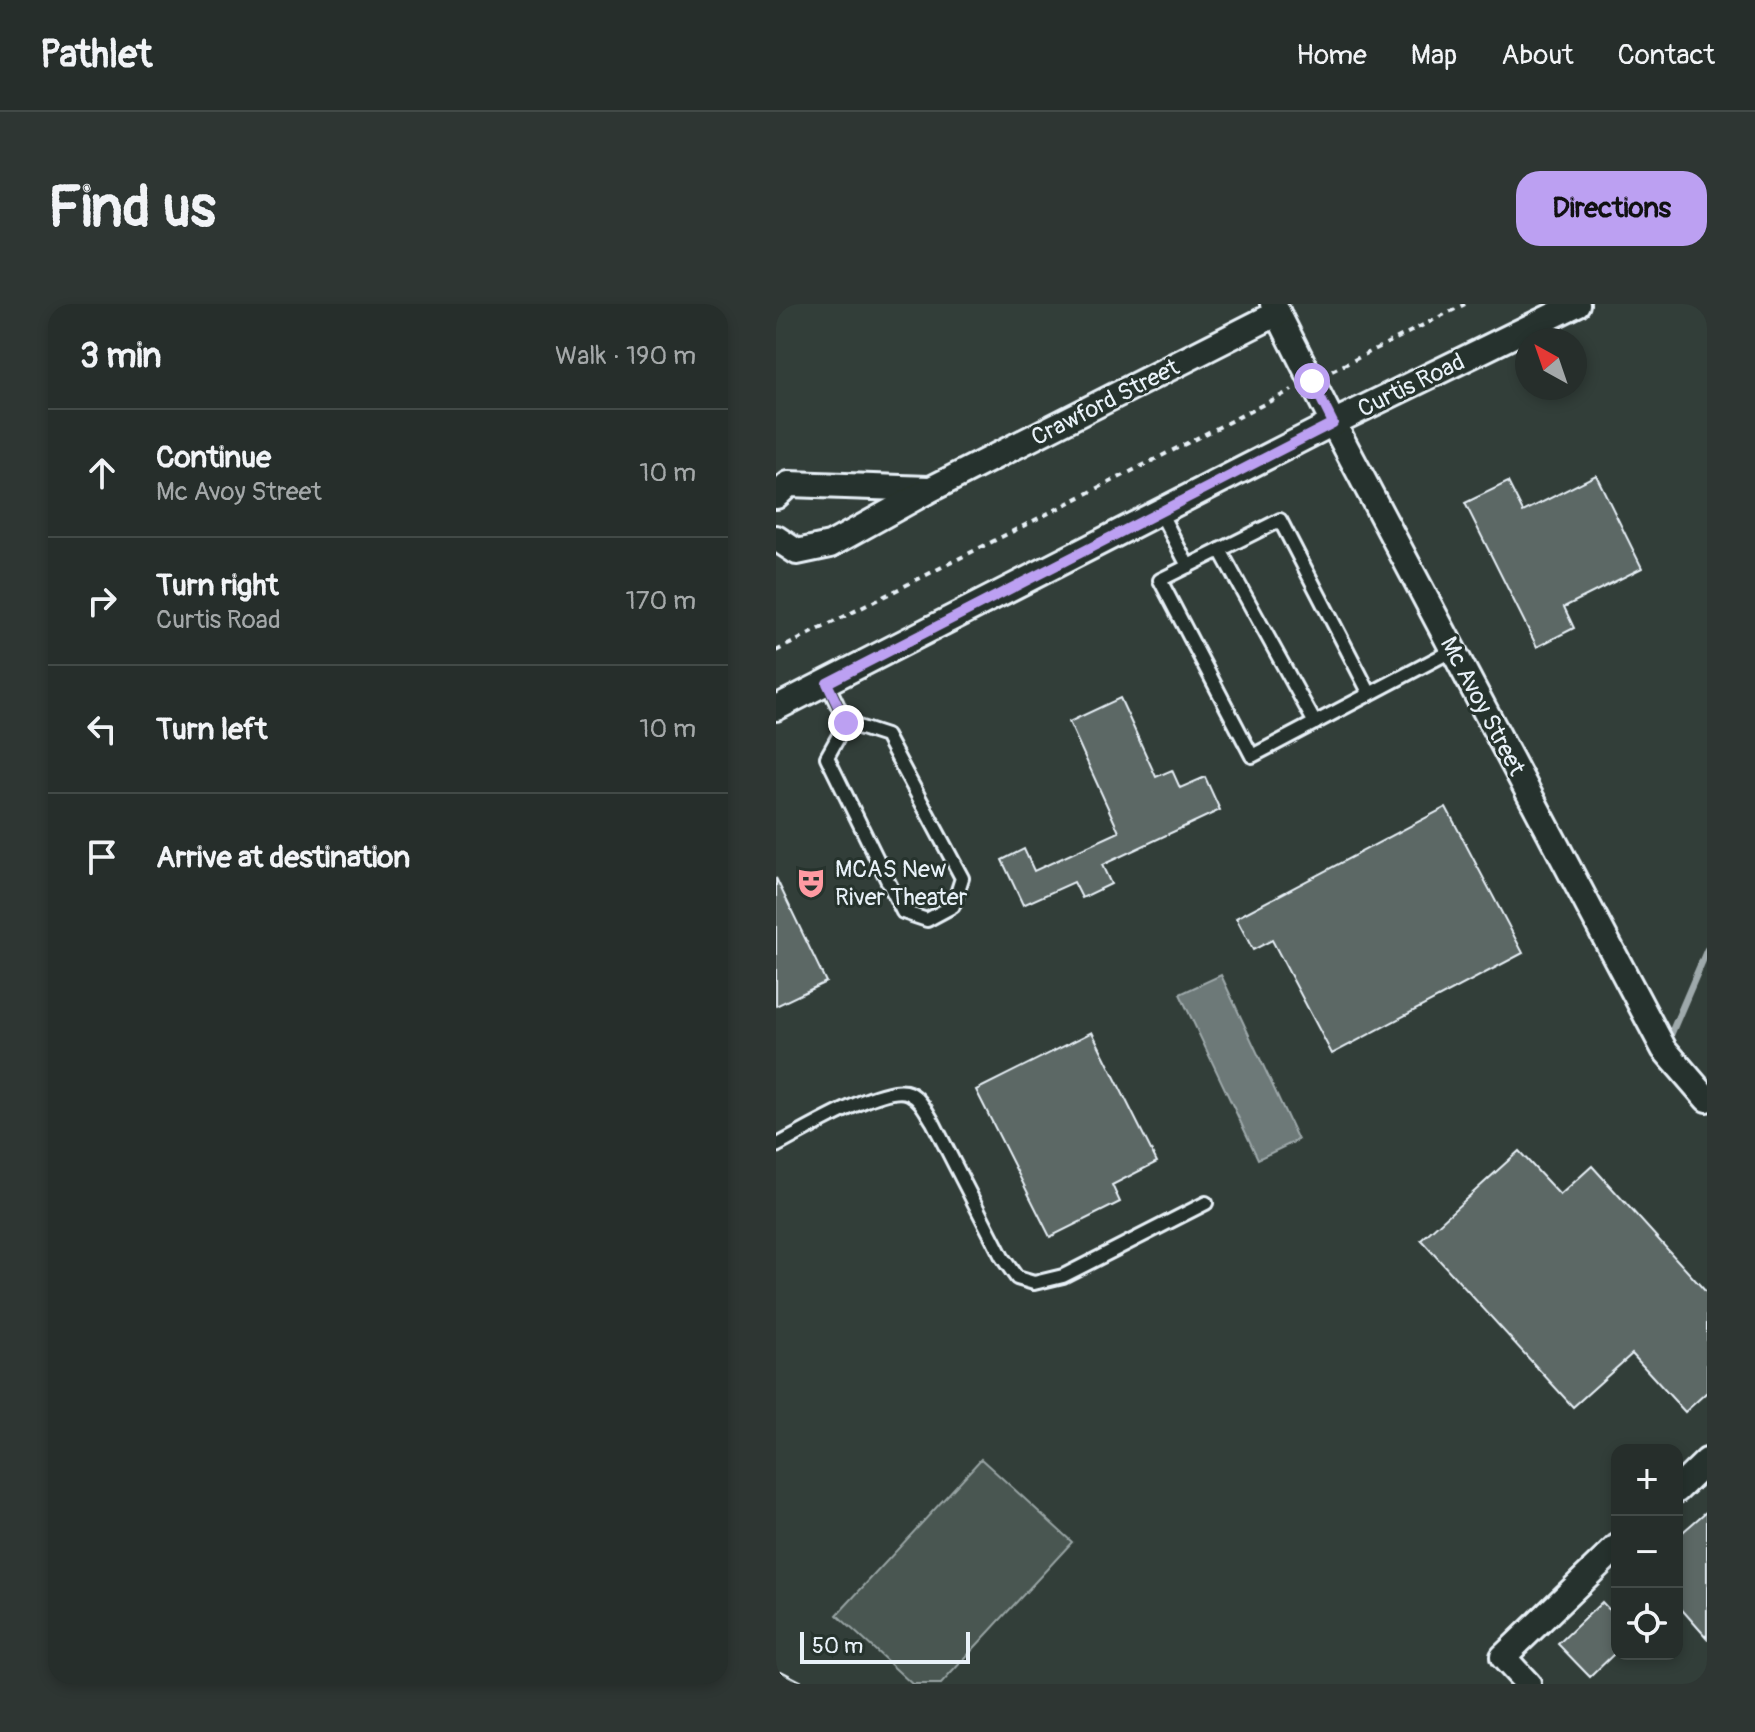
<!DOCTYPE html>
<meta charset="utf-8">
<style>
:root{--surface:#262e2b;--page:#2e3633;--text:#f1f3f6;--muted:#a4a8a9;--line:#424a47;--accent:#bca0f2}
body{margin:0;font-family:Pangolin,sans-serif;background:var(--page);color:var(--text)}
.controls{position:absolute;right:24px;bottom:24px;display:grid;overflow:hidden;border-radius:16px;box-shadow:0 4px 12px #0003}
.controls button{width:72px;height:72px;display:grid;place-items:center;padding:0;border:0;border-bottom:2px solid var(--line);background:var(--surface);color:var(--text);font:40px sans-serif}
.compass{position:absolute;left:739px;top:24px;width:72px;height:72px;border-radius:50%;background:var(--surface);box-shadow:0 4px 12px #0003;rotate:320deg}
.scale{position:absolute;left:24px;bottom:20px;width:170px;box-sizing:border-box;padding-left:8px;border:4px solid #e8f1f8;border-top:0;font-size:22px;line-height:28px;white-space:nowrap;color:#e8f1f8;-webkit-text-stroke:6px #26332d;paint-order:stroke}
.stop{position:absolute;width:24px;height:24px;margin:-18px;border:6px solid #bca0f2;border-radius:50%;background:#fff}
.stop.end{background:#bca0f2;border-color:#fff;box-shadow:0 2px 8px #0008}
.list{margin:0;padding:0;list-style:none}
h2{display:flex;justify-content:space-between;align-items:center;height:104px;margin:0;padding:0 32px;font-size:34px}
h2 small{font-size:26px;font-weight:400;color:var(--muted)}
.list li{display:grid;grid-template-columns:52px 1fr auto;gap:24px;align-items:center;box-sizing:border-box;height:128px;padding:0 32px;border-top:2px solid var(--line)}
.list b{display:block;font-size:30px;white-space:nowrap}
.list p{margin:0;font-size:26px;white-space:nowrap;color:var(--muted)}
.list em{font-size:26px;font-style:normal;color:var(--muted)}
.icon{flex:none;width:44px;height:44px;fill:none;stroke:currentColor;stroke-width:2;stroke-linecap:round;stroke-linejoin:round}
.map{position:relative;flex:none;width:931px;height:1380px;overflow:hidden;border-radius:24px}
header{display:flex;align-items:center;gap:48px;box-sizing:border-box;height:112px;padding:0 40px;background:var(--surface);border-bottom:2px solid var(--line)}
header strong{font-size:38px}
nav{display:flex;gap:44px;margin-inline-start:auto;font-size:28px}
.intro{display:flex;align-items:center;justify-content:space-between;box-sizing:border-box;height:192px;padding:0 48px}
h1{margin:0;font-size:56px}
.button{padding:20px 36px;border-radius:24px;background:var(--accent);color:#111;font-size:28px;font-weight:700}
main{display:flex;gap:48px;padding:0 48px}
aside{flex:1;background:var(--surface);border-radius:24px;box-shadow:0 4px 12px #0003}
.map>svg:first-child{display:block}
.green{fill:#495651;stroke:#98a4a4;stroke-width:2}
.water{fill:#6d7978;stroke:#9ea9ab;stroke-width:2}
.lines{fill:none;stroke-linecap:round;stroke-linejoin:round}
.stream{stroke:#9ea9ab;stroke-width:7}
.building{fill:#5c6865;stroke:#e8f1f8;stroke-width:2}
.lane-casing{stroke:#e8f1f8;stroke-width:18}
.street-casing{stroke:#e8f1f8;stroke-width:30}
.path{stroke:#e8f1f8;stroke-width:4;stroke-dasharray:6 6;stroke-linecap:butt}
.lane{stroke:#26332d;stroke-width:12}
.street{stroke:#26332d;stroke-width:24}
.route{stroke:#bca0f2;stroke-width:10}
.labels{text-anchor:middle;stroke-width:6;stroke-linejoin:round;paint-order:stroke}
.street-label{font-size:24px;fill:#e8f1f8;stroke:#26332d}
.poi-label{font-size:24px;fill:#e8f1f8;stroke:#26332d;text-anchor:start}
</style>
<header>
<strong>Pathlet</strong>
<nav><a>Home</a><a>Map</a><a>About</a><a>Contact</a></nav>
</header>
<div class="intro"><h1>Find us</h1><a class="button">Directions</a></div>
<main>
<aside>
<h2>3 min<small>Walk · 190 m</small></h2>
<ul class="list">
<li><svg class="icon" aria-label="ahead" viewBox="0 0 24 24"><path d="M12 20V5M6 11l6-6 6 6"/></svg><div><b>Continue</b><p>Mc Avoy Street</p></div><em>10 m</em></li>
<li><svg class="icon" aria-label="right" viewBox="0 0 24 24"><path d="M7 20v-9h11M14 6l5 5-5 5"/></svg><div><b>Turn right</b><p>Curtis Road</p></div><em>170 m</em></li>
<li><svg class="icon" aria-label="left" viewBox="0 0 24 24"><path d="M17 20v-9H6M10 6l-5 5 5 5"/></svg><div><b>Turn left</b></div><em>10 m</em></li>
<li><svg class="icon" aria-label="arrive" viewBox="0 0 24 24"><path d="M6 21V4h12l-3 4 3 4H6"/></svg><div><b>Arrive at destination</b></div></li>
</ul>
</aside>
<div class="map">
<svg width="931" height="1380" viewBox="0 0 931 1380">
<rect width="100%" height="100%" fill="#323e39"/>
<filter id="ink" filterUnits="userSpaceOnUse"><feTurbulence type="fractalNoise" baseFrequency=".0125" numOctaves="2"/><feDisplacementMap in="SourceGraphic" scale="16" xChannelSelector="R" yChannelSelector="G"/><feConvolveMatrix kernelMatrix="1 2 1 2 8 2 1 2 1" color-interpolation-filters="sRGB"/></filter>
<g filter="url(#ink)">
<path class="green" d="M205 1155 296 1238 165 1380H136L61 1311Z"/>
<path class="water" d="M445 671 522 836 482 855 404 690Z"/>
<g class="lines">
<path class="stream" d="M892 737 931 646"/>
</g>
<g class="building">
<path d="M820 171 866 264 788 303 798 324 761 343 689 199 732 178 747 208Z"/>
<path d="M344 394 380 473 396 466 404 484 429 473 444 506 326 561 335 580 306 594 298 578 247 601 226 556 248 545 258 567 343 528 293 418Z"/>
<path d="M670 503 747 649 556 750 496 636 477 646 460 614Z"/>
<path d="M0 574 50 678 0 702Z"/>
<path d="M316 728 381 858 336 881 344 898 274 933 200 786Z"/>
<path d="M743 847 784 891 816 862 931 989V1088L909 1108 856 1050 797 1103 645 936Z"/>
<path d="M931 1207V1334L901 1300V1233Z"/>
<path d="M826 1298 841 1314V1347L814 1373 782 1340Z"/>
<path d="M5 1367 30 1380H0V1373Z"/>
</g>
<g class="lines">
<g class="lane-casing">
<g id="lane">
<path d="M384 208 412 262"/>
<path d="M444 246 539 419"/>
<path d="M51 379 70 419 110 432 186 574 177 602 151 616 127 608 51 453 70 419"/>
<path d="M594 390 504 216 384 276 476 452 677 346"/>
<path d="M0 842C25 829 109 778 133 789 144 794 150 807 157 818L226 953 241 974 258 979 287 972 430 899"/>
</g>
</g>
<g class="street-casing">
<g id="street">
<path d="M497 0 557 119 888 745 931 795"/>
<path d="M0 192 13 180 153 185"/>
<path d="M0 234 21 248 54 241 155 185 502 9"/>
<path d="M0 404 557 119 801 0"/>
<path d="M901 1186 931 1157"/>
<path d="M752 1380 727 1353 841 1243"/>
</g>
</g>
<g class="path">
<path d="M556 67 689 0"/>
<path d="M0 347 516 86"/>
</g>
<use href="#lane" class="lane"/>
<use href="#street" class="street"/>
</g>
</g>
<g class="lines" filter="url(#ink)">
<path class="route" d="M70 419 51 379 557 119 536 77"/>
</g>
<defs>
<g id="theatre-bare" transform="scale(2.4)"><path d="M-5-5.5Q0-4 5-5.5V0Q5 5 0 6Q-5 5-5 0ZM-3.3-2.5H-1v1.5H-3.3ZM1-2.5H3.3v1.5H1ZM-2.8 1Q0 5.5 2.8 1Z" fill="#ff9aa2" stroke="#26332d" stroke-width="2.5" paint-order="stroke"/></g>
</defs>
<g fill-rule="evenodd">
<use href="#theatre-bare" x="35" y="579"/>
</g>
<g class="labels">
<g class="street-label">
<text transform="translate(635 81) rotate(-26)" y="8">Curtis Road</text>
<text transform="translate(329 98) rotate(-27)" y="8">Crawford Street</text>
<text transform="translate(707 402) rotate(62)" y="8">Mc Avoy Street</text>
</g>
<g class="poi-label">
<text x="59" y="573">MCAS New<tspan x="59" dy="28">River Theater</tspan></text>
</g>
</g>
</svg>
<div class="controls">
<button>+</button>
<button>−</button>
<button><svg class="icon" aria-label="locate" viewBox="0 0 24 24"><circle cx="12" cy="12" r="6"/><path d="M12 2v4M12 18v4M2 12h4M18 12h4"/></svg></button>
</div>
<svg class="compass" viewBox="-18 -18 36 36"><path d="M0-13l5 13h-10z" fill="#e53935"/><path d="M0 13l5-13h-10z" fill="#a4a8a9"/></svg>
<div class="scale">50 m</div>
<div class="stop" style="left:536px;top:77px"></div>
<div class="stop end" style="left:70px;top:419px"></div>
</div>
</main>
